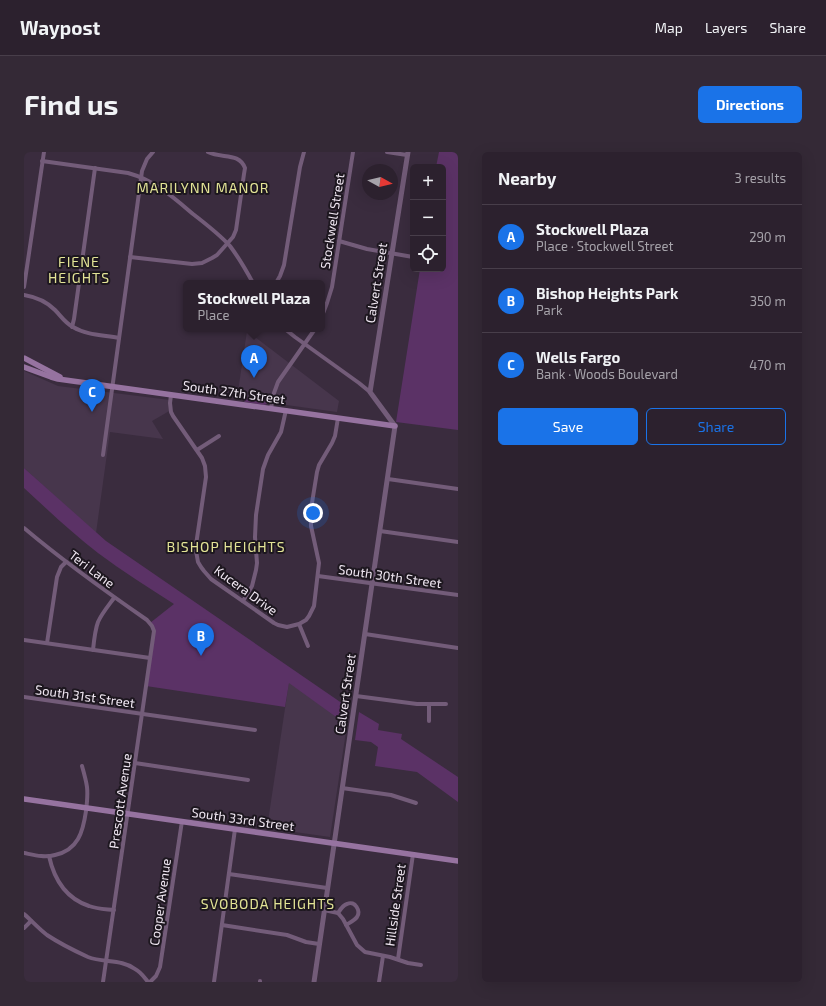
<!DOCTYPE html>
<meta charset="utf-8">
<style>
:root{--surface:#2c212e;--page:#342936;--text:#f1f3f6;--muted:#a6a3aa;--line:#483e4a;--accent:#1a73e8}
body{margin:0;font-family:"Exo 2",sans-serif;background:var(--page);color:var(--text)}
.controls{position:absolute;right:12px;top:12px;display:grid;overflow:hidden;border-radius:6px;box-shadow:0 4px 16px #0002}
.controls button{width:36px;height:36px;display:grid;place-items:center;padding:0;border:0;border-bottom:1px solid var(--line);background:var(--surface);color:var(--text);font:20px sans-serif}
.compass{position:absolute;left:338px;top:12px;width:36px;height:36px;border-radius:50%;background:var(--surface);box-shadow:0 4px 16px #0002;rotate:98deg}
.you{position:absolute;left:289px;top:361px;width:14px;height:14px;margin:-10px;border:3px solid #fff;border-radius:50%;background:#1a73e8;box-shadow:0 0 0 6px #1a73e833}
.badge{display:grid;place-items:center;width:26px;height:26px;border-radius:50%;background:var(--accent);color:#fff;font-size:13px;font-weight:700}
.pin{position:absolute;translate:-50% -33px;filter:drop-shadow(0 1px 2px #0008)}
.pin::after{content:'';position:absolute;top:21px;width:14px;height:12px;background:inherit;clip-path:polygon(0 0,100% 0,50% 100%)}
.popup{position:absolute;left:159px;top:128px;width:142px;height:52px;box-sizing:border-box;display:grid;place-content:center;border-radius:6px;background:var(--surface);filter:drop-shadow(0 1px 3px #0005);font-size:13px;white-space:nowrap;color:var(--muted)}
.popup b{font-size:15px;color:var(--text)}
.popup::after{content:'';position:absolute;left:50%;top:100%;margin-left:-8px;border:8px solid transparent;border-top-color:var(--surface)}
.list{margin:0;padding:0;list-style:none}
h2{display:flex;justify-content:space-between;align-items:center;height:52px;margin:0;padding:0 16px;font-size:17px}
h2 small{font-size:13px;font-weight:400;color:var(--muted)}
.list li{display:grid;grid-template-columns:26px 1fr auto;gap:12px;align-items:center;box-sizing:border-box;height:64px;padding:0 16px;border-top:1px solid var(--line)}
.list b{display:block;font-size:15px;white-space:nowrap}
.list p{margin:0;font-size:13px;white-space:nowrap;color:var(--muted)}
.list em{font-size:13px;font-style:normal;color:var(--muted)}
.actions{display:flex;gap:8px;padding:12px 16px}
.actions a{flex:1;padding:9px 0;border:1px solid var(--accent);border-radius:6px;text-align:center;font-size:14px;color:var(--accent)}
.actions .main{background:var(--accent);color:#fff}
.icon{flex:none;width:22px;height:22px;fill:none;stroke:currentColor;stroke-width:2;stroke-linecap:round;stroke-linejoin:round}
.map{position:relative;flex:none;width:434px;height:830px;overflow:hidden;border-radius:6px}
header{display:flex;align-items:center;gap:24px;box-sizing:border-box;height:56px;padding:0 20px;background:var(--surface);border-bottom:1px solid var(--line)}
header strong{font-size:19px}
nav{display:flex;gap:22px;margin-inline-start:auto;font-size:14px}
.intro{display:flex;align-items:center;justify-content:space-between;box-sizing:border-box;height:96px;padding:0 24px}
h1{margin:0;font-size:28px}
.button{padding:10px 18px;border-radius:6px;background:var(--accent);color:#fff;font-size:14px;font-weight:700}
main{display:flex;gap:24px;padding:0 24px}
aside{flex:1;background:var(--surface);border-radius:6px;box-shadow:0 4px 16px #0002}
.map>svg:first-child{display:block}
.built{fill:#47364c}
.green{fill:#5b3266}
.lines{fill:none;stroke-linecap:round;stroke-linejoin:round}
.minor{stroke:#735c79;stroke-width:4}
.tertiary{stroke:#735c79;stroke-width:5}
.secondary{stroke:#9673a0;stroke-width:5.5}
.labels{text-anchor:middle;stroke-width:4;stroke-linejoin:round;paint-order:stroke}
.street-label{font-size:13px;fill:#f1e8f3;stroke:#1d171f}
.neighbourhood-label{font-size:14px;letter-spacing:1px;fill:#e3e496;stroke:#1d171f}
</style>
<header>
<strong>Waypost</strong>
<nav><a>Map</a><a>Layers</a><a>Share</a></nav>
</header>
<div class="intro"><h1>Find us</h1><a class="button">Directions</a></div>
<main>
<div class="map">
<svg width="434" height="830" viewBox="0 0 434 830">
<rect width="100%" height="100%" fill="#3a2c3e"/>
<g class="built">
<path d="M223 179 315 249 313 260 213 246Z"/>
<path d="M0 219 34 234 146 248 147 258 128 269 139 287 86 280 72 381 0 316Z"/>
<path d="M265 530 323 573 306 685 243 676Z"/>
</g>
<g class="green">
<path d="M415 0H434V278L372 270 396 117H419V15H412Z"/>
<path d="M219 246 243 249H244L243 252 240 253 221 250 220 249Z"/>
<path d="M0 316 82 389 325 556 323 573 265 531 261 555 122 534 130 483 126 471 150 452C124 435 98 419 74 401 48 381 24 358 0 336Z"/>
<path d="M335 560 355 572 354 578 378 582 377 587 434 625V650L393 620 351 614 354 595 347 590 331 588Z"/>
</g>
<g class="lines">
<g class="minor">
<path d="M363 0 383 3"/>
<path d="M18 9 104 21C130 28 149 45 169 62 182 72 195 82 206 94 215 106 222 118 229 131"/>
<path d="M315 89 343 97 389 105"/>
<path d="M106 105 168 112 178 111 188 106 193 103 209 85 212 78 220 22 221 16C215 0 198 7 184 0"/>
<path d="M252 131 256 124 260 113 276 15 280 0"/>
<path d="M0 135 20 0"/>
<path d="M0 143C12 145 22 149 31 158 37 164 41 171 49 175 62 183 79 183 95 186"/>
<path d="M298 164 303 151 308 135 329 0"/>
<path d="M48 175 50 167 71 16"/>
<path d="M261 177 271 185 335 231 346 240"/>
<path d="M147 243 146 251 147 260 149 264 178 306 181 314 182 325 172 393V399L174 410 177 415 180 419 187 427 250 471 254 473 263 475 275 472 282 468 285 464 290 454 295 411 287 374V357L293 320 295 313 308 291 311 284 314 266"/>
<path d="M247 256 250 241 254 230 291 177"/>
<path d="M173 298 195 284"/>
<path d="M79 303 118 19 123 7 129 0"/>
<path d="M364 327 434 337"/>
<path d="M0 376C39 409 81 439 123 468L128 474 130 479 79 830"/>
<path d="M356 379 434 390"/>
<path d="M294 424 434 443"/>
<path d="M219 449 228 434 232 418 233 411 231 385 232 363 239 317 244 303 257 280 262 258"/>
<path d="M275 472 284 494"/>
<path d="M341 482 434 496"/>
<path d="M0 488 126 506"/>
<path d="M23 491 33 425 37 415 42 410"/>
<path d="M69 498C70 488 71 478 74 470 78 461 85 453 90 446"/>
<path d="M332 544 393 552H422"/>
<path d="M0 545 231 578"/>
<path d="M405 552V569"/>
<path d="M111 611 224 628"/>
<path d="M318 636 367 643 392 651"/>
<path d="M0 701C10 703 20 706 31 703 54 698 59 680 62 659 63 651 64 643 63 635 62 628 60 621 58 614"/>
<path d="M25 704C30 727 41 746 65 754 73 757 81 757 90 758"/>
<path d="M205 722 303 736"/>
<path d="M300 758 314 761 319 767 333 793 341 800 366 805 384 811 397 813"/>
<path d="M314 761C316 758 319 753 323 752 331 748 337 759 333 765 330 769 325 771 322 773"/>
<path d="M0 762C8 769 15 777 23 783 35 791 51 799 64 805 79 811 98 807 111 817 117 820 120 825 124 830"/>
<path d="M198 773 263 783 282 790 295 792"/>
<path d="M0 776 7 769"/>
<path d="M374 807 389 702"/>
<path d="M236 829V830"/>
<path d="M126 830 132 824 136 815 158 669"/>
<path d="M190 830 211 677"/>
<path d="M355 830 359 804"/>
</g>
<path class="tertiary" d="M290 830 371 274 346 240 384 0"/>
<g class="secondary">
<path d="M0 206 36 225"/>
<path d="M0 215 27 225 34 227 371 274"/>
<path d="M0 647 434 709"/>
</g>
</g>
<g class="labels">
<g class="street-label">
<text transform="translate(308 69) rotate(-81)" y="5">Stockwell Street</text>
<text transform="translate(352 131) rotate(-81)" y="5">Calvert Street</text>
<text transform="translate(210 240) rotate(8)" y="5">South 27th Street</text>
<text transform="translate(68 417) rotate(37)" y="5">Teri Lane</text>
<text transform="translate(366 424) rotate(8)" y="5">South 30th Street</text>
<text transform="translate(222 438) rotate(36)" y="5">Kucera Drive</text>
<text transform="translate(321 542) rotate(-82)" y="5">Calvert Street</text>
<text transform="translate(61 544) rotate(8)" y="5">South 31st Street</text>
<text transform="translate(96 649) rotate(-82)" y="5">Prescott Avenue</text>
<text transform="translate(219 667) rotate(8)" y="5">South 33rd Street</text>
<text transform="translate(136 750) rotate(-82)" y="5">Cooper Avenue</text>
<text transform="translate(371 753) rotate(-82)" y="5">Hillside Street</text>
</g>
<g class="neighbourhood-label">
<text x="179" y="41">MARILYNN MANOR</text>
<text x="55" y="115">FIENE<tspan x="55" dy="16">HEIGHTS</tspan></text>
<text x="202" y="400">BISHOP HEIGHTS</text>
<text x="244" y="757">SVOBODA HEIGHTS</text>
</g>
</g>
</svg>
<div class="controls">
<button>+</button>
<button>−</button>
<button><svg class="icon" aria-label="locate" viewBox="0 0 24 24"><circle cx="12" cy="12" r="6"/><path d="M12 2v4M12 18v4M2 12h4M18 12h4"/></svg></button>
</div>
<svg class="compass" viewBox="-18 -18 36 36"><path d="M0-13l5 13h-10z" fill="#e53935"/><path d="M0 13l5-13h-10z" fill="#a6a3aa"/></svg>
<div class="you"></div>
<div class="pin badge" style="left:230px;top:226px">A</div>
<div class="popup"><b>Stockwell Plaza</b>Place</div>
<div class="pin badge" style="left:177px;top:504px">B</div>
<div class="pin badge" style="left:68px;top:260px">C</div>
</div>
<aside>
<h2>Nearby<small>3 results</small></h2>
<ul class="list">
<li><span class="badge">A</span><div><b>Stockwell Plaza</b><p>Place · Stockwell Street</p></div><em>290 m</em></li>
<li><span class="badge">B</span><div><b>Bishop Heights Park</b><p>Park</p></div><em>350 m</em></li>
<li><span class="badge">C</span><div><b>Wells Fargo</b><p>Bank · Woods Boulevard</p></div><em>470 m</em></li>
</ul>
<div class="actions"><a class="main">Save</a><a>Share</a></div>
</aside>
</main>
